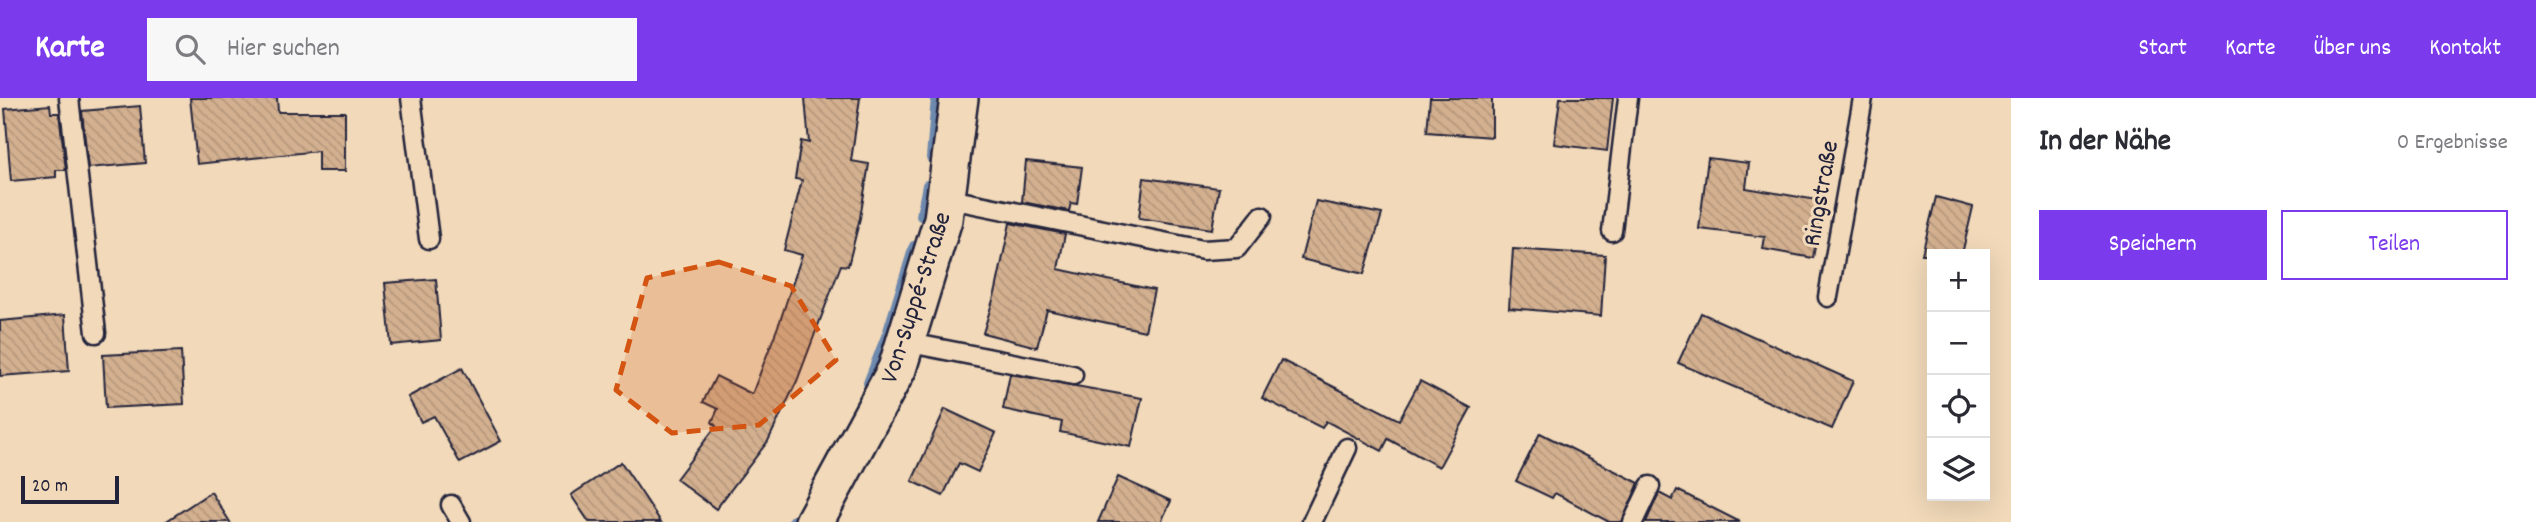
<!DOCTYPE html>
<html lang="de">
<meta charset="utf-8">
<style>
:root{--surface:#fff;--page:#f7f7f7;--text:#2b2b33;--muted:#7c7c81;--line:#e1e1e2;--accent:#7c3aed}
body{margin:0;font-family:Dekko,sans-serif;background:var(--page);color:var(--text)}
.controls{position:absolute;right:21px;bottom:21px;display:grid;overflow:hidden;border-radius:0px;box-shadow:0 7px 28px #0002}
.controls button{width:63px;height:63px;display:grid;place-items:center;padding:0;border:0;border-bottom:2px solid var(--line);background:var(--surface);color:var(--text);font:35px sans-serif}
.scale{position:absolute;left:21px;bottom:18px;width:98px;box-sizing:border-box;padding-left:7px;border:4px solid #22223b;border-top:0;font-size:19px;line-height:24px;white-space:nowrap;color:#22223b;-webkit-text-stroke:5px #f1d9b9;paint-order:stroke}
.list{margin:0;padding:0;list-style:none}
h2{display:flex;justify-content:space-between;align-items:center;height:91px;margin:0;padding:0 28px;font-size:30px}
h2 small{font-size:23px;font-weight:400;color:var(--muted)}
.actions{display:flex;gap:14px;padding:21px 28px}
.actions a{flex:1;padding:16px 0;border:2px solid var(--accent);border-radius:0px;text-align:center;font-size:24px;color:var(--accent)}
.actions .main{background:var(--accent);color:#fff}
.icon{flex:none;width:38px;height:38px;fill:none;stroke:currentColor;stroke-width:2;stroke-linecap:round;stroke-linejoin:round}
.map{position:relative;flex:none;width:2011px;height:424px;overflow:hidden}
header{display:flex;align-items:center;gap:42px;box-sizing:border-box;height:98px;padding:0 35px;background:var(--accent);color:#fff}
header strong{font-size:33px}
nav{display:flex;gap:38px;margin-inline-start:auto;font-size:24px}
.search{width:490px;height:63px;background:var(--page);display:flex;align-items:center;gap:18px;box-sizing:border-box;padding:0 24px;border-radius:0px;color:var(--muted);font-size:26px}
main{display:flex}
aside{flex:1;background:var(--surface)}
.map>svg:first-child{display:block}
.lines{fill:none;stroke-linecap:round;stroke-linejoin:round}
.stream{stroke:#6e89ae;stroke-width:10}
.building{fill:url(#building-back-hatch);stroke:#22223b;stroke-width:2}
.service-casing{stroke:#22223b;stroke-width:23}
.minor-casing{stroke:#22223b;stroke-width:42}
.service{stroke:#f1d9b9;stroke-width:18}
.minor{stroke:#f1d9b9;stroke-width:37}
.marked{fill:#d45411;fill-opacity:0.2;stroke:#d45411;stroke-width:5;stroke-dasharray:14 9;stroke-linejoin:round}
.labels{text-anchor:middle;stroke-width:6;stroke-linejoin:round;paint-order:stroke}
.street-label{font-size:26px;fill:#22223b;stroke:#f1d9b9}
</style>
<header>
<strong>Karte</strong>
<div class="search"><svg class="icon" aria-label="search" viewBox="0 0 24 24"><circle cx="10" cy="10" r="6"/><path d="M15 15l6 6"/></svg>Hier suchen</div>
<nav><a>Start</a><a>Karte</a><a>Über uns</a><a>Kontakt</a></nav>
</header>
<main>
<div class="map">
<svg width="2011" height="424" viewBox="0 0 2011 424">
<defs>
<pattern id="building-back-hatch" width="6" height="6" patternUnits="userSpaceOnUse" patternTransform="scale(1.75)"><rect width="6" height="6" fill="#d3b08f"/><path d="M-1 5l2 2M0 0l6 6M5-1l2 2" fill="none" stroke="#b5977c"/></pattern>
</defs>
<rect width="100%" height="100%" fill="#f1d9b9"/>
<filter id="ink" filterUnits="userSpaceOnUse"><feTurbulence type="fractalNoise" baseFrequency=".0143" numOctaves="2"/><feDisplacementMap in="SourceGraphic" scale="14" xChannelSelector="R" yChannelSelector="G"/><feConvolveMatrix kernelMatrix="1 2 1 2 8 2 1 2 1" color-interpolation-filters="sRGB"/></filter>
<g filter="url(#ink)">
<g class="lines">
<g class="stream">
<path d="M931 60 936 0"/>
<path d="M921 118 927 87"/>
<path d="M868 285 888 233 914 148"/>
<path d="M793 424 794 422"/>
</g>
</g>
<g class="building">
<path d="M190 0H277L278 14H345V73H318V53L197 66Z"/>
<path d="M805 0H860L851 63 869 66 860 120 848 168 841 167 797 283 768 343 716 411 676 381 716 328 712 324 718 311 703 304 716 278 752 296 780 223 802 157 784 152 802 82 795 81 801 43 809 45Z"/>
<path d="M1430 0H1492V39L1427 34Z"/>
<path d="M1560 0H1613L1607 53 1554 46Z"/>
<path d="M50 7 51 15H59L66 72H56V79L11 83 5 11Z"/>
<path d="M140 8 145 65 88 70 82 13Z"/>
<path d="M1708 60 1749 65 1746 90 1823 103 1813 160 1763 151 1765 139 1699 131Z"/>
<path d="M1026 63 1082 69 1077 106 1071 105 1069 113 1022 104Z"/>
<path d="M1144 80 1219 90 1212 131 1139 120Z"/>
<path d="M1936 99 1973 109 1962 156H1922Z"/>
<path d="M1316 103 1382 116 1364 176 1301 161Z"/>
<path d="M1010 125 1065 136 1058 171 1154 192 1145 233 1047 212 1037 249 983 235 996 192Z"/>
<path d="M1513 151 1605 157 1601 218 1509 210Z"/>
<path d="M436 181 441 242 391 247 385 185Z"/>
<path d="M1701 215 1853 283 1832 331 1678 265Z"/>
<path d="M65 217 69 273 0 278V223Z"/>
<path d="M181 253 184 306 106 310 103 257Z"/>
<path d="M1281 262 1399 322 1420 283 1471 310 1439 369 1388 341 1382 353 1326 323 1322 330 1262 300Z"/>
<path d="M462 270 501 343 460 365 434 318 421 324 408 299Z"/>
<path d="M1010 276 1142 300 1131 349 1060 334 1062 324 1003 311Z"/>
<path d="M945 311 996 335 978 374 959 365 943 398 912 383Z"/>
<path d="M1540 335 1639 385 1622 424H1609L1555 395 1552 400 1516 383Z"/>
<path d="M621 364 661 424H589L571 397Z"/>
<path d="M1118 379 1171 403 1161 424H1098Z"/>
<path d="M1677 392 1740 424H1646L1659 395 1672 402Z"/>
<path d="M211 394 230 424H165Z"/>
</g>
<g class="lines">
<g class="service-casing">
<g id="service">
<path d="M69 0 96 235"/>
<path d="M411 0 429 141"/>
<path d="M945 100 1203 152 1237 150 1262 118"/>
<path d="M1612 133 1628 0"/>
<path d="M1828 199 1863 0"/>
<path d="M905 244 1073 277"/>
<path d="M451 407 461 424"/>
<path d="M1312 424 1347 350"/>
<path d="M1633 424 1650 388"/>
</g>
</g>
<g class="minor-casing">
<path id="minor" d="M814 424 897 271 943 121 959 0"/>
</g>
<use href="#service" class="service"/>
<use href="#minor" class="minor"/>
</g>
</g>
<path class="marked" d="M719 164 791 188 836 262 759 327 672 335 616 292 647 180Z"/>
<g class="labels">
<g class="street-label">
<text transform="translate(1819 95) rotate(-80)" y="9">Ringstraße</text>
<text transform="translate(914 199) rotate(-72)" y="9">Von-Suppé-Straße</text>
</g>
</g>
</svg>
<div class="controls">
<button>+</button>
<button>−</button>
<button><svg class="icon" aria-label="locate" viewBox="0 0 24 24"><circle cx="12" cy="12" r="6"/><path d="M12 2v4M12 18v4M2 12h4M18 12h4"/></svg></button>
<button><svg class="icon" aria-label="layers" viewBox="0 0 24 24"><path d="M12 4l9 5-9 5-9-5zM3 14l9 5 9-5"/></svg></button>
</div>
<div class="scale">20 m</div>
</div>
<aside>
<h2>In der Nähe<small>0 Ergebnisse</small></h2>
<ul class="list">
</ul>
<div class="actions"><a class="main">Speichern</a><a>Teilen</a></div>
</aside>
</main>
